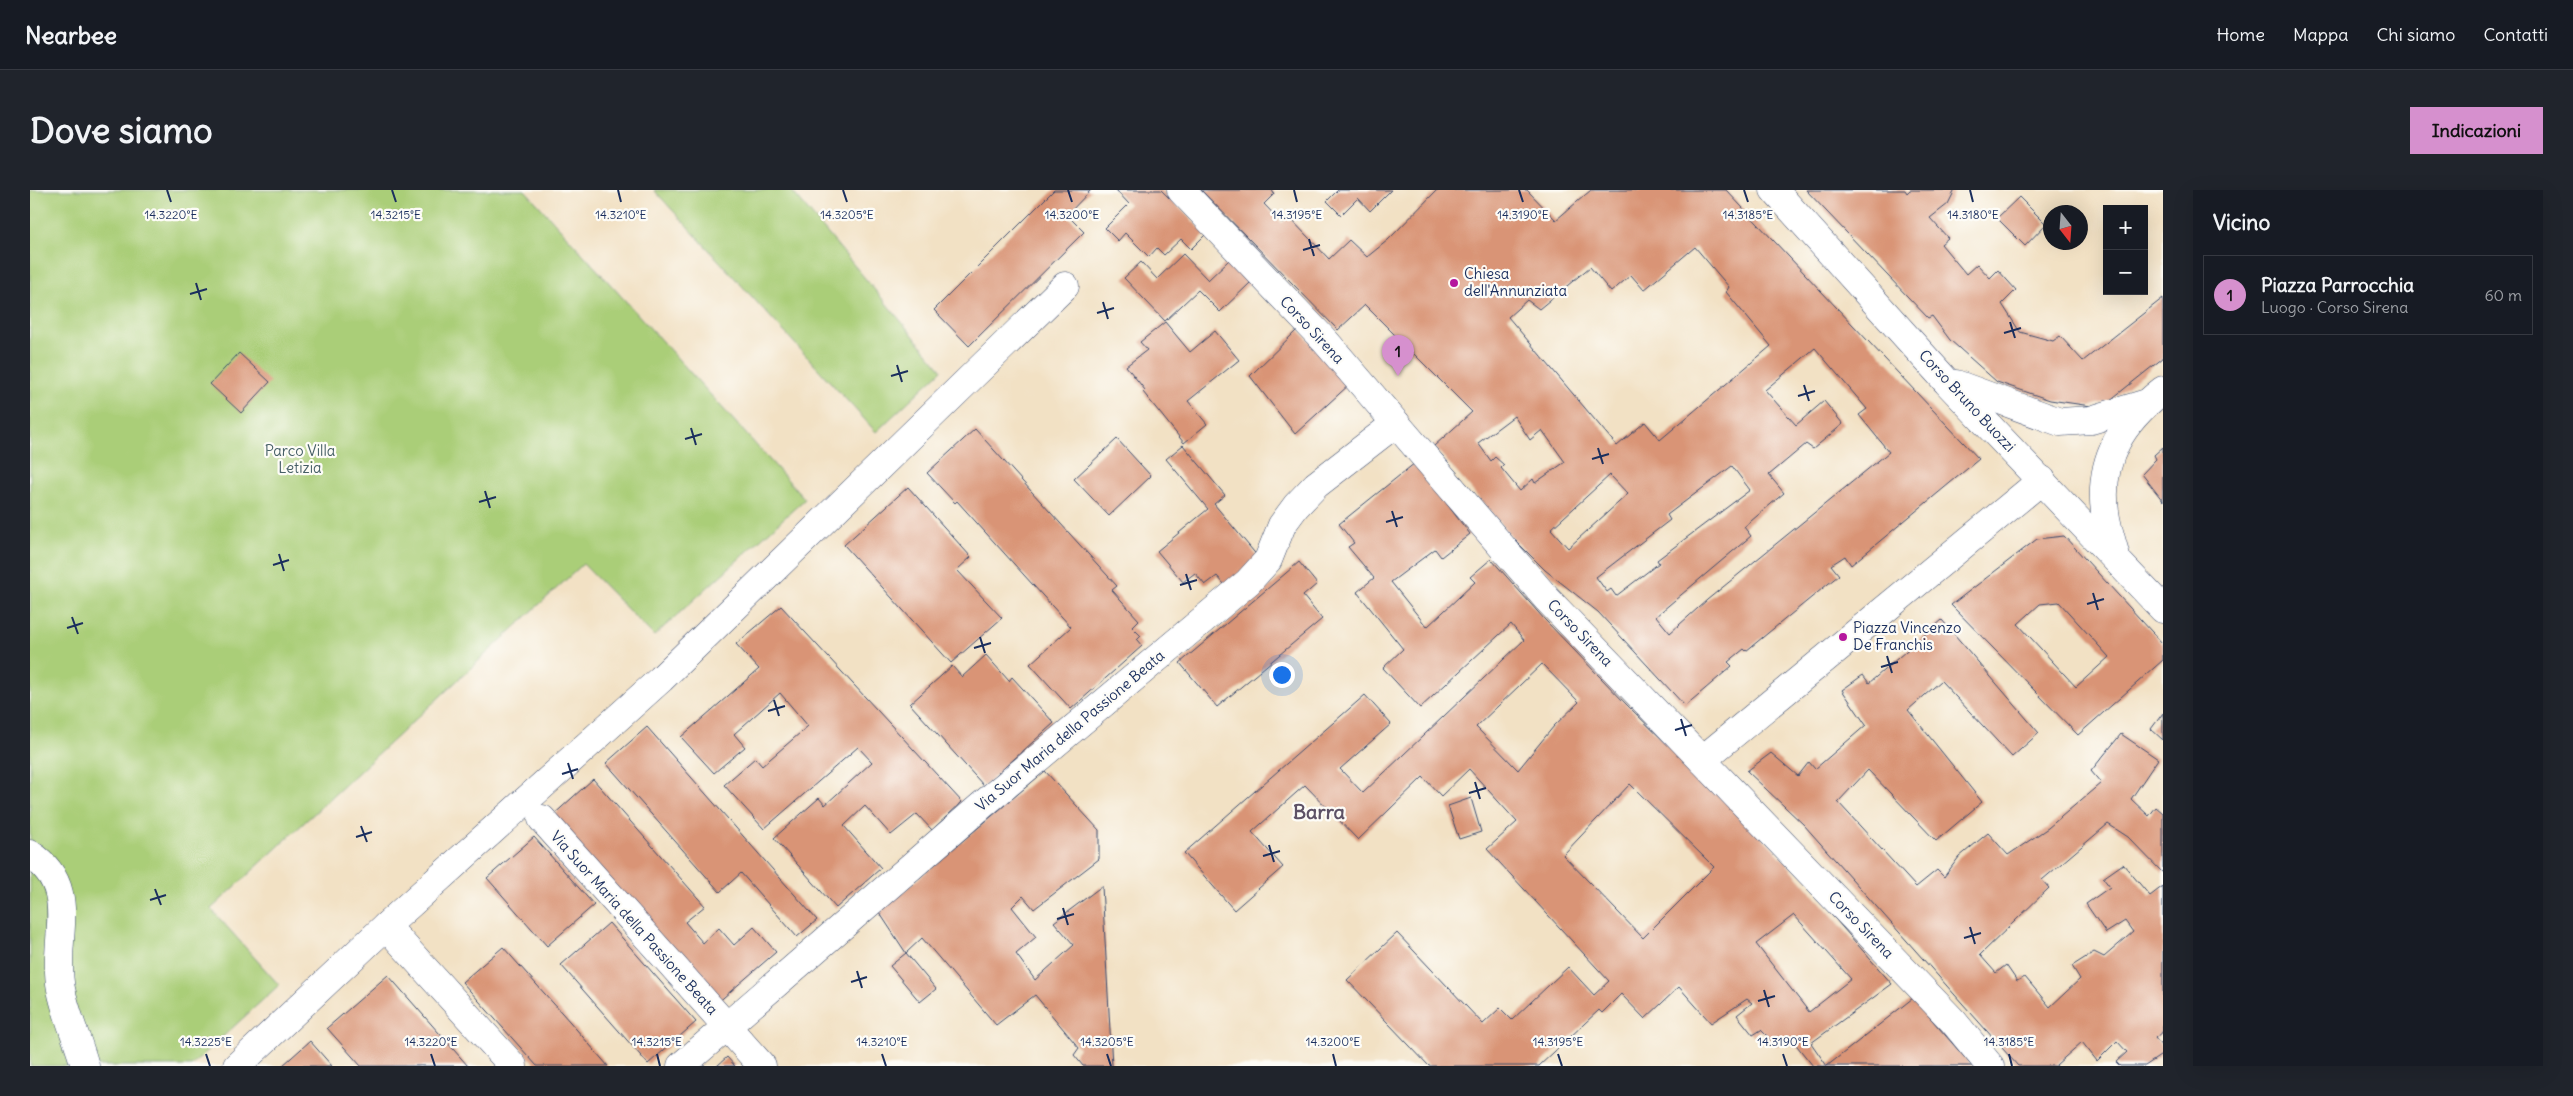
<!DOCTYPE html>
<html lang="it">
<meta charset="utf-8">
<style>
:root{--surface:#171b24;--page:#20242c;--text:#f1f3f6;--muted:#9ea1a6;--line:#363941;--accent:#d690ce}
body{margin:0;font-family:Delius,sans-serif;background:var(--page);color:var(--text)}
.controls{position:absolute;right:15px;top:15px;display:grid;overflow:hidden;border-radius:0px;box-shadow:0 5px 20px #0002}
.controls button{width:45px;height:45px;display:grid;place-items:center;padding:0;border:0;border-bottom:1px solid var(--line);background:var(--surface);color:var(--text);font:25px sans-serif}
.compass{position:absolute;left:2013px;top:15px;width:45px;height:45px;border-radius:50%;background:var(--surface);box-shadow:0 5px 20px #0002;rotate:163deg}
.you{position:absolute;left:1251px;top:484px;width:18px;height:18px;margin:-12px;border:4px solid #fff;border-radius:50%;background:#1a73e8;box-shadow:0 0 0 8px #1a73e833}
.badge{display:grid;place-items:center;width:32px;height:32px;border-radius:50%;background:var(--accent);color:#111;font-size:16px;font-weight:700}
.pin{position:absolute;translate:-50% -41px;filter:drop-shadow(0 1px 2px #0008)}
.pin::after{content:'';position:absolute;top:26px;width:18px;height:15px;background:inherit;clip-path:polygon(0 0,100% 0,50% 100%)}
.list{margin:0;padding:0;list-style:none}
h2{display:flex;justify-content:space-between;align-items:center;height:65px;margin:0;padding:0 20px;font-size:21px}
h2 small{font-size:16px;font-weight:400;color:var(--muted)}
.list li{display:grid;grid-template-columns:32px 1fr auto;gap:15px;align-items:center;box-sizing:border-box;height:80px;margin:0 10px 10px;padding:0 10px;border:1px solid var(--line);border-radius:0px}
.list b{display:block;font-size:19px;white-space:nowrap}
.list p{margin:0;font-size:16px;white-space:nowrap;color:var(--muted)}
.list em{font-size:16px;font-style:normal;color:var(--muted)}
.map{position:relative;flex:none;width:2133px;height:876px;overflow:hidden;border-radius:0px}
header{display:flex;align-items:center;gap:30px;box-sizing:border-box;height:70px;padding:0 25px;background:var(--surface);border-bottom:1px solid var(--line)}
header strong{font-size:24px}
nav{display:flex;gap:28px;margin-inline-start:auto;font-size:18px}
.intro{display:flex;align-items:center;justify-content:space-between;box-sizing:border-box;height:120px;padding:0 30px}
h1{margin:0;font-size:35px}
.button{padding:12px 22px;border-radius:0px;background:var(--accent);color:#111;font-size:18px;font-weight:700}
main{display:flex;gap:30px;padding:0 30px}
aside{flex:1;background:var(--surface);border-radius:0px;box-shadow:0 5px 20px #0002}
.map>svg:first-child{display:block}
.green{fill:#aace78;stroke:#627e6b}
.building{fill:#d99476;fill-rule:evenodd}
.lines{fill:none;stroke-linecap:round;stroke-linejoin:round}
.minor-casing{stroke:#3b4a6d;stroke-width:29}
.minor{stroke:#fff;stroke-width:28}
.ticks{fill:none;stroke:#1b2f5e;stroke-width:2}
.poi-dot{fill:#b5179e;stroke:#fdfcf7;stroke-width:2}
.labels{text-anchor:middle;stroke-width:4.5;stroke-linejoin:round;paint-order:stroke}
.poi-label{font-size:15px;fill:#1b2f5e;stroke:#fdfcf7;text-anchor:start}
.street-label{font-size:15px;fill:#1b2f5e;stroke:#fdfcf7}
.park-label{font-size:15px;fill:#465f66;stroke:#fdfcf7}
.district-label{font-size:20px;font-weight:bold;fill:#5e5266;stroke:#fdfcf7}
.ticks-label{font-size:12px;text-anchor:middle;fill:#1b2f5e;stroke:#fdfcf7;stroke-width:4.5;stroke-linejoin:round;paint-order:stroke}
</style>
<header>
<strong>Nearbee</strong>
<nav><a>Home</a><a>Mappa</a><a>Chi siamo</a><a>Contatti</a></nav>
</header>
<div class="intro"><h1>Dove siamo</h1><a class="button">Indicazioni</a></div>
<main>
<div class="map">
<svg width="2133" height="876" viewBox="0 0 2133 876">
<rect width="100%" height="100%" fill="#fdfcf7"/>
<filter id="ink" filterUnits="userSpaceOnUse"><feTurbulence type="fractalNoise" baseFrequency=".02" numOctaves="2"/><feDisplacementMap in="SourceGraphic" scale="10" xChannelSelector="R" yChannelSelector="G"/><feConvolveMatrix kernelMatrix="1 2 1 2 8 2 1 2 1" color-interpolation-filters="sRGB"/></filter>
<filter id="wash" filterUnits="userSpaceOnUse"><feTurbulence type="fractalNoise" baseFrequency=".0096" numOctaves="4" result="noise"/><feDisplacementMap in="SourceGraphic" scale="20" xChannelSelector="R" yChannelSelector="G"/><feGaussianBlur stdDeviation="1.12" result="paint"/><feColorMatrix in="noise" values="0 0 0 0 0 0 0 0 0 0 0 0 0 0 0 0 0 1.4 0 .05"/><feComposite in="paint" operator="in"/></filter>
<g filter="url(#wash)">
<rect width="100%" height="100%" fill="#f2e1c4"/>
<g class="green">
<path d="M0 0H495L775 309 624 446 553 374 181 719 249 795 161 876H0Z"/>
<path d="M624 0H761L912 180 846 242Z"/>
</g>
<g id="blocks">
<g class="building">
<path d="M1024 0H1061L1037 25 1054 42 939 156 904 120Z"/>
<path d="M1086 0H1131L1176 44 1161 59 1151 49 1134 65 1127 58 1119 67 1095 43 1088 51 1075 38 1099 14Z"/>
<path d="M1171 0H1242L1244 4 1234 14 1252 33 1259 27 1299 69 1319 50 1337 67 1358 50 1407 0H1497L1526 30 1561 0H1696L1949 269 1821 375 1815 366 1801 375 1809 385 1716 461 1714 459 1698 472 1702 476 1655 516 1568 422 1515 380 1481 346 1404 256 1442 222 1335 115 1308 140ZM1665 57 1699 97 1696 102 1741 156 1630 250 1615 232 1587 256 1478 127 1497 110 1509 119 1560 77 1581 102 1601 85 1614 100ZM1785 158 1837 219 1829 225 1859 262 1677 410 1640 443 1626 426 1721 346 1714 337 1754 303 1739 285 1776 254 1783 259 1813 234 1794 211 1766 235 1735 200ZM1484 226 1500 250 1512 240 1535 272 1505 293 1503 289 1490 301 1471 278 1474 275 1465 267 1461 271 1448 253ZM1702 276 1720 300 1627 370 1629 373 1586 406 1581 399 1577 402 1566 387 1640 330 1637 325ZM1580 285 1598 304 1538 358 1521 339Z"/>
<path d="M1308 0H1361L1340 21 1328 8 1311 25 1297 11Z"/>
<path d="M1776 0H1875L1877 3 1880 0H1925L1918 14 1900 28 1918 48 1911 54 1936 84 1947 74 1960 88 1968 80 1986 100 1972 114 1990 142 2023 151 2030 146 2053 171 2133 108V168L2079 211 2061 216 2020 210 1967 192 1920 150 1902 126 1898 128Z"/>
<path d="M1989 7 2016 34 1995 56 1967 28Z"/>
<path d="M1153 64 1178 90 1199 70 1221 92 1190 122 1168 100 1135 131 1094 88 1111 72 1127 89Z"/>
<path d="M1135 132 1160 162 1185 141 1209 170 1158 211 1177 234 1154 253 1113 202 1115 200 1096 176 1117 160 1110 152Z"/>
<path d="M1268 139 1320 194 1265 244 1220 186Z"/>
<path d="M209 163 240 192 211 223 180 194Z"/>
<path d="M945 239 1087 396 1082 400 1109 430 1102 437 1111 446 1107 450 1112 456 1041 519 1000 474 1041 437 927 311 925 313 897 283Z"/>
<path d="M1087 249 1121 286 1079 326 1044 289Z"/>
<path d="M1153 255 1195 305 1184 314 1229 368 1195 395 1187 386 1175 395 1165 383 1153 392 1127 361 1178 319 1136 269Z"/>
<path d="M2133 257V311L2112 284 2126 269 2124 265Z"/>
<path d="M1385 273 1440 344 1411 367 1405 359 1361 392 1397 437 1445 392 1440 387 1461 369 1515 430 1597 515 1743 658 1862 794 1781 853 1797 876H1783L1759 846 1747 856 1731 840 1723 845 1707 825 1722 813 1717 809 1681 833 1649 797 1615 829 1591 804 1572 823 1569 820 1509 876H1399L1317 790 1367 743 1453 834 1470 818 1482 830 1538 777 1564 805 1579 791 1457 659 1487 632 1439 579 1411 606 1393 587 1328 650 1275 595 1222 642 1253 677 1204 720 1154 663 1335 505 1361 534 1310 579 1333 603 1494 450 1481 434 1390 518 1353 478 1373 459 1327 402 1344 388 1318 357 1324 353 1309 334ZM1512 474 1549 512 1524 536 1488 580 1446 537ZM1600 594 1684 677 1613 748 1533 665ZM1764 725 1821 789 1779 822 1726 754Z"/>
<path d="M878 297 941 367 927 380 972 428 921 473 814 355Z"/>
<path d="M2034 346 2133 454V470L2048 545 1921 415 2007 349ZM2029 412 2079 467 2046 497 1988 434 2010 414Z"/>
<path d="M1269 372 1287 394 1273 406 1292 429 1187 517 1150 473Z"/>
<path d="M751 416 932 612 902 640 887 624 861 645 835 616 814 636 851 678 806 718 744 648 789 608 795 615 842 572 828 557 734 639 694 595 725 568 732 576 778 536 750 503 704 544 715 557 684 583 651 547 729 479 706 454Z"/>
<path d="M1912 430 2009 543 1982 567 1911 491 1878 520 1952 612 1906 651 1838 580 1808 612 1886 697 1907 680 1914 687 1929 667 1958 643 1978 665 2018 638 2071 593 2061 581 2091 544 2128 569 2101 609 2119 626 2126 617 2133 623V683L2098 647 2078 634 2012 690 2019 698 1950 765 1966 783 1976 775 1987 791 1995 787 2020 817 2050 789 2042 776 2064 762 2074 767 2103 742 2095 731 2076 743 2056 714 2080 697 2073 688 2093 674 2120 706 2133 696V841L2125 848 2133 858V864L2115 876H2090L2086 872 2097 862 2087 851 2067 871 2052 852 2026 875 2027 876H1988L1774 635 1717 581 1741 563 1768 586 1779 572 1785 579 1836 535 1812 500 1833 485 1839 493Z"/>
<path d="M956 465 979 491 982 487 1024 533 954 596 880 514 922 476 932 487Z"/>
<path d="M2133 523V550L2121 539Z"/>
<path d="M617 537 787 730 767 747 711 683 690 702 576 573Z"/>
<path d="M1015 581 1069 640V669L1004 719 993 706 982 717 1006 747 986 764 1005 790 1044 755 1024 732 1072 696 1082 876H1053L1044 865 1049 858 1005 805 966 835 892 748 876 763 906 799 890 812 860 776 876 763 849 722Z"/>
<path d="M563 589 675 716 655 732 673 753 689 738 704 755 724 737 746 762 686 814 521 627Z"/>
<path d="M1441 608 1451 642 1429 649 1418 616Z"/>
<path d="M504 647 564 715 517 756 457 688Z"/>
<path d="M579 733 666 832 618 874 531 775Z"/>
<path d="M473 757 540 832 578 876H507L432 792Z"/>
<path d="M358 785 438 876H331L297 838Z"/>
<path d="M1883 808 1942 876H1797Z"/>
<path d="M280 851 302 876H252Z"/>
<path d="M697 867 705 876H687Z"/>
</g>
</g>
</g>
<g filter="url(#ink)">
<use href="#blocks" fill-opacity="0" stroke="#3b4a6d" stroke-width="1"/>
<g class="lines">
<g class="minor-casing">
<g id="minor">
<path d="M1151 0 1296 152 1517 409 1923 831 1960 876"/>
<path d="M1744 0 1917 192 2133 419"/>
<path d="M1926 194 2030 232 2061 230 2114 214"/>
<path d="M2087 370C2083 355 2077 338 2075 322 2068 268 2093 231 2133 200"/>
<path d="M1672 570 2012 290"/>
<path d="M512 629 732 876"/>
<path d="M0 664C52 698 21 750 31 799 36 825 48 850 55 876"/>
<path d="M356 736 483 876"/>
<path d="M207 876 356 736 631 489 1035 96"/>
<path d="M651 876 951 616 1218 392 1238 370 1252 335 1266 316 1286 295 1366 233"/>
</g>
</g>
<use href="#minor" class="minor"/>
</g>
</g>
<path class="ticks" d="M137 0 141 12M362 0 366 12M588 0 591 12M813 0 817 12M1038 0 1042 12M1264 0 1267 12M1489 0 1493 12M1714 0 1718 12M1940 0 1943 12M1279 49 1284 66M1273 60 1290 55M166 93 171 110M160 104 177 99M1073 112 1078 129M1067 123 1084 118M1980 132 1985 148M1974 143 1991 138M867 175 872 192M861 186 878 181M1774 195 1779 211M1768 206 1785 201M661 238 666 255M655 249 672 244M1568 258 1573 274M1562 269 1579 264M455 301 460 318M449 312 466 307M1362 321 1367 337M1356 332 1373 327M249 364 254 381M243 375 259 370M1156 384 1161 400M1150 395 1167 390M2063 403 2068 420M2057 414 2074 409M42 427 48 444M37 438 53 433M950 447 955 463M944 458 961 453M1857 466 1862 483M1851 477 1868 472M744 510 749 526M738 521 755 516M1651 529 1656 546M1645 540 1662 535M538 573 543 589M532 584 548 579M1445 592 1450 609M1439 603 1456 598M331 636 337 652M326 647 342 642M1239 655 1244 672M1233 666 1250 661M125 699 131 715M120 710 136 705M1033 718 1038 735M1027 729 1044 724M1940 737 1945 754M1934 748 1951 743M827 781 832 798M821 792 837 787M1734 800 1739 817M1728 811 1745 806M176 864 180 876M401 864 405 876M627 864 630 876M852 864 856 876M1077 864 1081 876M1303 864 1306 876M1528 864 1532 876M1753 864 1757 876M1979 864 1982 876"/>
<g class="poi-dot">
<circle cx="1424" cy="93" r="5"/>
<circle cx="1813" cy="447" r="5"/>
</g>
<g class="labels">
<g class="poi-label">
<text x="1434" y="89">Chiesa<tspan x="1434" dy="17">dell'Annunziata</tspan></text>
<text x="1823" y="443">Piazza Vincenzo<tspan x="1823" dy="17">De Franchis</tspan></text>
</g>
<g class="street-label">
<text transform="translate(1282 140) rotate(47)" y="5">Corso Sirena</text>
<text transform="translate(1937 211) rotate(47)" y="5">Corso Bruno Buozzi</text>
<text transform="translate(1550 443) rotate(46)" y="5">Corso Sirena</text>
<text transform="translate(1040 541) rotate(-40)" y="5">Via Suor Maria della Passione Beata</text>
<text transform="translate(604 733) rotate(48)" y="5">Via Suor Maria della Passione Beata</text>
<text transform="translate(1831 735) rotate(46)" y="5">Corso Sirena</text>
</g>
<g class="park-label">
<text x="270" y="266">Parco Villa<tspan x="270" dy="17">Letizia</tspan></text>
</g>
<g class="district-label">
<text x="1289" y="629">Barra</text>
</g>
</g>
<g class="ticks-label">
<text x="141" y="29">14.3220°E</text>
<text x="366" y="29">14.3215°E</text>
<text x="591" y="29">14.3210°E</text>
<text x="817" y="29">14.3205°E</text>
<text x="1042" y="29">14.3200°E</text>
<text x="1267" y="29">14.3195°E</text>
<text x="1493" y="29">14.3190°E</text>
<text x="1718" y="29">14.3185°E</text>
<text x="1943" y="29">14.3180°E</text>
<text x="176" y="856">14.3225°E</text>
<text x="401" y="856">14.3220°E</text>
<text x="627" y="856">14.3215°E</text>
<text x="852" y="856">14.3210°E</text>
<text x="1077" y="856">14.3205°E</text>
<text x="1303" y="856">14.3200°E</text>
<text x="1528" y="856">14.3195°E</text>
<text x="1753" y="856">14.3190°E</text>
<text x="1979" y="856">14.3185°E</text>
</g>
</svg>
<div class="controls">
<button>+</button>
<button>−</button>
</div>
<svg class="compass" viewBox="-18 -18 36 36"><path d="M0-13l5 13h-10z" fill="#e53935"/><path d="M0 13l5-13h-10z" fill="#9ea1a6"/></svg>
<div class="you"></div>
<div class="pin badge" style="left:1368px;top:186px">1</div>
</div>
<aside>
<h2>Vicino<small></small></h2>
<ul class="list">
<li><span class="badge">1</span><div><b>Piazza Parrocchia</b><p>Luogo · Corso Sirena</p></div><em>60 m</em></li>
</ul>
</aside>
</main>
